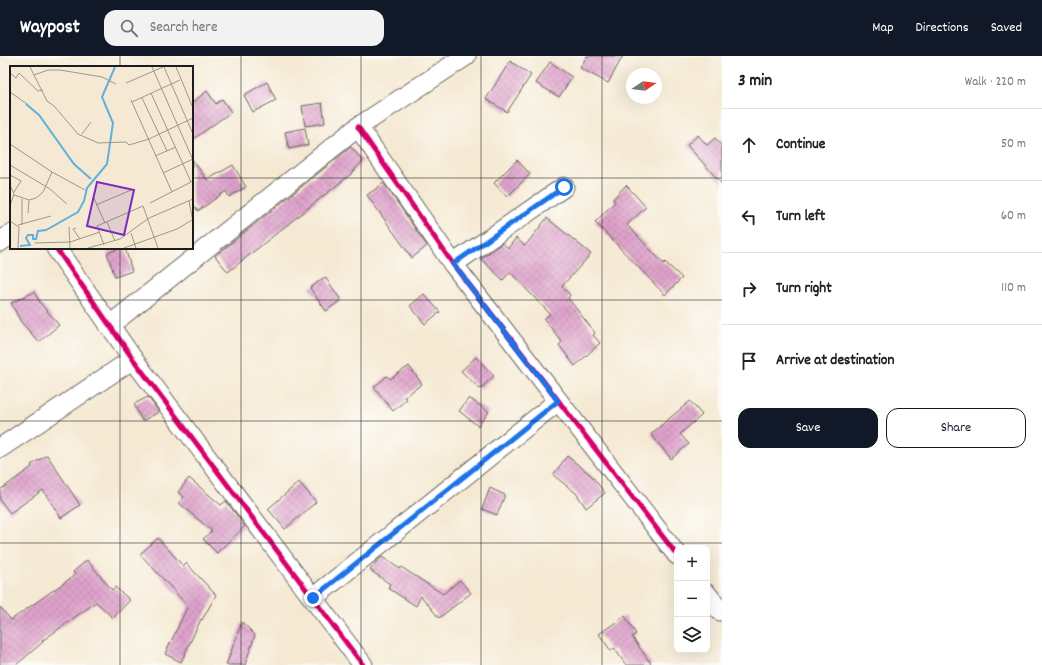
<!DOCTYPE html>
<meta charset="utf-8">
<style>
:root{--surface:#fff;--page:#f2f2f2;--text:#222;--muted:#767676;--line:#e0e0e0;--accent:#111827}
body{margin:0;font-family:Dekko,sans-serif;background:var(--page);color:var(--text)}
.controls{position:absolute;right:12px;bottom:12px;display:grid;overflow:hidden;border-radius:8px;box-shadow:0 4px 16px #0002}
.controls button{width:36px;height:36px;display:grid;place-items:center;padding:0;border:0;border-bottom:1px solid var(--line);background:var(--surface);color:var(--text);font:20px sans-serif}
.compass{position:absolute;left:626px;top:12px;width:36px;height:36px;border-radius:50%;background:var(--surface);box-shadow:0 4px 16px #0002;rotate:77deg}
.stop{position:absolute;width:12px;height:12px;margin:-9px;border:3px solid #1a73e8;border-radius:50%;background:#fff}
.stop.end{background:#1a73e8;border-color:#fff;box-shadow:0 1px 4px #0008}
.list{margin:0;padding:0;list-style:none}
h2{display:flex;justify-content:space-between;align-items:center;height:52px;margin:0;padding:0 16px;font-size:17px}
h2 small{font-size:13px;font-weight:400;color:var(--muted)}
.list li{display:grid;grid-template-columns:26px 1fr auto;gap:12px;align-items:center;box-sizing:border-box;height:72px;padding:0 16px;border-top:1px solid var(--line)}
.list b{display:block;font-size:15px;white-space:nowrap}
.list em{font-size:13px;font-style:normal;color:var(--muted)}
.actions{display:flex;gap:8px;padding:12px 16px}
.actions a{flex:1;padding:9px 0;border:1px solid var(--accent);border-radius:12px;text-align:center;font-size:14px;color:var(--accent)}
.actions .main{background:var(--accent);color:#fff}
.icon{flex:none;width:22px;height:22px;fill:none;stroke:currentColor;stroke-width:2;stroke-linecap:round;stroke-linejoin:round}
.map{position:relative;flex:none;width:722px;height:609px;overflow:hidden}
header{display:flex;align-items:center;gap:24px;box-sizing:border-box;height:56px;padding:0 20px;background:var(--accent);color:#fff}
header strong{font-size:19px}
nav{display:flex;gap:22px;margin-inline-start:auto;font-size:14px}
.search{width:280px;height:36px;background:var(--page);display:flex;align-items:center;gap:10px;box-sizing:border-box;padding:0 14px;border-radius:12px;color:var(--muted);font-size:15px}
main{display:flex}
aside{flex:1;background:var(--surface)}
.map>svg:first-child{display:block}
.building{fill:url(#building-cross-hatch)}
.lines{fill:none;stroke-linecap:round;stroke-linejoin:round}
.minor-casing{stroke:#68645c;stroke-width:21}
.minor{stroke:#fff;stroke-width:19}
.cycleway-casing{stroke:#fdfcf7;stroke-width:8}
.cycleway{stroke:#d6006c;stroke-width:5}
.route{stroke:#1a73e8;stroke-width:5}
.grid{fill:none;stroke:#1c1c1c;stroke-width:1;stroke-opacity:0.55}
.inset-river{fill:none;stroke:#60b1db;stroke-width:2}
.inset-road{fill:none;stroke:#9e978a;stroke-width:1}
.view{fill:#7b2cbf;fill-opacity:0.15;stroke:#7b2cbf;stroke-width:2}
.inset-edge{fill:none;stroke:#1c1c1c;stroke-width:2}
</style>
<header>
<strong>Waypost</strong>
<div class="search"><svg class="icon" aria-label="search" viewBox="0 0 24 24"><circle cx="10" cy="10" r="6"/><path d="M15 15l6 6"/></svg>Search here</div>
<nav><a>Map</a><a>Directions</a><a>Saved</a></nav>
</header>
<main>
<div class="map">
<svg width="722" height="609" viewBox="0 0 722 609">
<defs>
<pattern id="building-cross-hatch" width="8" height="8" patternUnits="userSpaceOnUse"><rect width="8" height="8" fill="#dea2cb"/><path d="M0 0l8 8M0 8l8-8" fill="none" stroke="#be8bae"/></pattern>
</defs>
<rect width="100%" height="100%" fill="#fdfcf7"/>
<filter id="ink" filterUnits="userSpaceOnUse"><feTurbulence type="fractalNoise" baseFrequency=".025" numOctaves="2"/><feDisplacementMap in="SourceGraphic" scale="8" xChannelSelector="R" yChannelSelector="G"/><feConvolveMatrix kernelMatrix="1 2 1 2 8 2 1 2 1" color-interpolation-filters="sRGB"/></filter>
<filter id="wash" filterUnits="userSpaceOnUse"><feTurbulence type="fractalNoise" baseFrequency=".012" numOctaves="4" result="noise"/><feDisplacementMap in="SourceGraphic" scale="16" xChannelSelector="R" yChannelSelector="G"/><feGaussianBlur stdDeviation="0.9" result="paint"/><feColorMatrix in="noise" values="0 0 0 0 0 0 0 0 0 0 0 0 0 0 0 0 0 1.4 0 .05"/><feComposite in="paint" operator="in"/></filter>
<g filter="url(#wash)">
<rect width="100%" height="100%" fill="#f5e9d3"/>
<g id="blocks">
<g class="building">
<path d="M587 0H623L608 27 580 12Z"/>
<path d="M510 5 531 19 507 56 486 43Z"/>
<path d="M550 6 572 21 559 41 536 27Z"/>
<path d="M267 26 276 44 253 56 244 39Z"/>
<path d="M207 35 216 48 222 43 231 56 192 84V47Z"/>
<path d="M322 47 325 67 305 70 302 50Z"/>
<path d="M305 72 308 89 289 93 285 76Z"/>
<path d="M698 79 707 89 715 82 722 90V128L687 89Z"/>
<path d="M351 91 363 105 351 118 228 216 215 200Z"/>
<path d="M192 103 207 124 233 109 246 131 229 141 226 135 198 155 192 147Z"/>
<path d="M517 104 530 118 507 141 494 127Z"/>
<path d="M384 127 427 190 412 202 367 139Z"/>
<path d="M626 129 646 151 627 169 664 208 665 206 682 222 665 239 595 166 615 146 613 143Z"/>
<path d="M547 162 591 198 562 230 570 239 568 242 595 277 593 279 600 287 575 310 559 289 562 286 544 263 550 258 510 216 503 224 481 203 502 187 508 192 516 182 525 190Z"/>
<path d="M121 192H125L132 215 115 221 107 197Z"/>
<path d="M325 221 341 244 326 255 310 232Z"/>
<path d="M34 236 41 248 59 269 39 286 21 266 11 247Z"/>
<path d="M424 238 440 256 425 268 410 250Z"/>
<path d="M476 301 494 320 480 333 461 315Z"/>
<path d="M409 310 422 328 404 341 407 343 393 355 374 331 387 320 390 323Z"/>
<path d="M148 341 159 356 142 365 134 348Z"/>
<path d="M469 342 489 356 478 370 459 355Z"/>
<path d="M690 345 702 359 680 378 689 388 671 403 651 378Z"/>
<path d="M47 399 80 449 61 462 43 434 10 457 0 444V434L32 411 31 409Z"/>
<path d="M567 400 591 419 605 437 586 452 576 437 553 419Z"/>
<path d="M189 422 221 449 226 445 245 470 217 497 203 483 212 475 179 447 184 441 178 436Z"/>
<path d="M299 426 316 446 285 473 268 453Z"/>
<path d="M490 432 505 439 497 459 482 453Z"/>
<path d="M158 482 183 510 186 507 216 539 202 564 201 563 181 606 165 598 188 550 140 498Z"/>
<path d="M382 501 400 513 401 511 443 538 460 524 471 537 439 562 421 540 416 550 388 532 390 528 370 514 376 506Z"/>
<path d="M87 504 112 534 115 531 130 544 113 562 96 546 42 585 43 586 16 609H0V551L11 564 75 519 73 516Z"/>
<path d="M625 560 636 578 632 581 652 609H626L614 592 611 595 599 578Z"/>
<path d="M242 566 255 579 245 609H226Z"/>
</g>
</g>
</g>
<g filter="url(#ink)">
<use href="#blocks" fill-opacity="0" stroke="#68645c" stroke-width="1"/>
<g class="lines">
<g class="minor-casing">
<g id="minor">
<path d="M358 71 453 208 677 499"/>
<path d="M0 186 11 178"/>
<path d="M56 192 133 303 363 609"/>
<path d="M453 208 564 131"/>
<path d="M109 270 358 71 466 0"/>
<path d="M0 392 133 303"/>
<path d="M707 538 720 555"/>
<path d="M313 542 558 345"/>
</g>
</g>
<use href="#minor" class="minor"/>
<g class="cycleway-casing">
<g id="cycleway">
<path d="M358 71 453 208 677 499"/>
<path d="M56 192 133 303 363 609"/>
</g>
</g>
<use href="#cycleway" class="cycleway"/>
</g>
</g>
<g class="lines" filter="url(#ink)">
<path class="route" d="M313 542 558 345 453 208 564 131"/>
</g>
<path class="grid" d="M120 0V11M241 0V609M361 0V609M481 0V609M602 0V609M0 122H11M192 122H722M120 192V609M0 244H722M0 365H722M0 487H722"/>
<g transform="translate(10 10)">
<rect width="183" height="183" fill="#f5e9d3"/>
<path class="inset-river" d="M16 38 29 49 64 98 81 113M10 180 20 179 16 172 18 169H23V173H26L28 165 36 164 68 146 74 135 77 122 97 98 103 57 92 31 105 1"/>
<path class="inset-road" d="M20 1 37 35 44 40 68 68 88 77 116 76 119 79 139 73 183 52M142 1 183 94M154 1 183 68M166 1 183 42M0 7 6 12 9 7 28 25 33 24M24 9 38 4H50L92 11 106 18M116 17 153 1M0 26 17 38M141 27 181 116M132 32 157 85M121 34 162 126M122 36 170 14M72 68 81 56M0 78 42 106 75 124M145 90 166 81M0 99 40 123 57 138M153 107 183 93M0 109 11 115 4 126M0 119 4 128 0 140M4 129 19 134 26 132 33 126 42 106M83 130 95 157M12 133V159M179 135 183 156M140 137 183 115M86 139 121 124M18 147 19 134M0 155 9 161 8 182M97 156 105 175M8 159 41 150M59 161 60 182M66 162 63 163 70 173M121 167 126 182M25 177 60 176 90 166M94 179 87 160 133 140 148 182M78 182 110 173 139 152 183 133M114 182 167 163 182 154"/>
<path class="view" d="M87 116 124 124 114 169 77 160Z"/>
<rect width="183" height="183" class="inset-edge"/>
</g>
</svg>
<div class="controls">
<button>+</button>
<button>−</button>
<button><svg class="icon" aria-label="layers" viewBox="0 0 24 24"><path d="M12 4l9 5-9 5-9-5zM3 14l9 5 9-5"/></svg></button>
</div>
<svg class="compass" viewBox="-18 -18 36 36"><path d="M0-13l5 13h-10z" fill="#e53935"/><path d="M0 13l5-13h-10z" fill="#767676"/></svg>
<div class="stop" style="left:564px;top:131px"></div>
<div class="stop end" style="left:313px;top:542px"></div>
</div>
<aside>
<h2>3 min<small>Walk · 220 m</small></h2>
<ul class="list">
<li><svg class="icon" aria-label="ahead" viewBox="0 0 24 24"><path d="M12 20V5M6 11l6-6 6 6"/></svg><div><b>Continue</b></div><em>50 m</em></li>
<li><svg class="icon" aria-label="left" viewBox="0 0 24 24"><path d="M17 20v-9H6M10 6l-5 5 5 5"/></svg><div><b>Turn left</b></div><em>60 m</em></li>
<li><svg class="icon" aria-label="right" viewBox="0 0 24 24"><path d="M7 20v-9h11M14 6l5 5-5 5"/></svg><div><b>Turn right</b></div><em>110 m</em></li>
<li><svg class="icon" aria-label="arrive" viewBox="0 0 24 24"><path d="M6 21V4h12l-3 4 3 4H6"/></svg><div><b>Arrive at destination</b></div></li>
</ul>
<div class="actions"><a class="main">Save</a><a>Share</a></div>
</aside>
</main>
